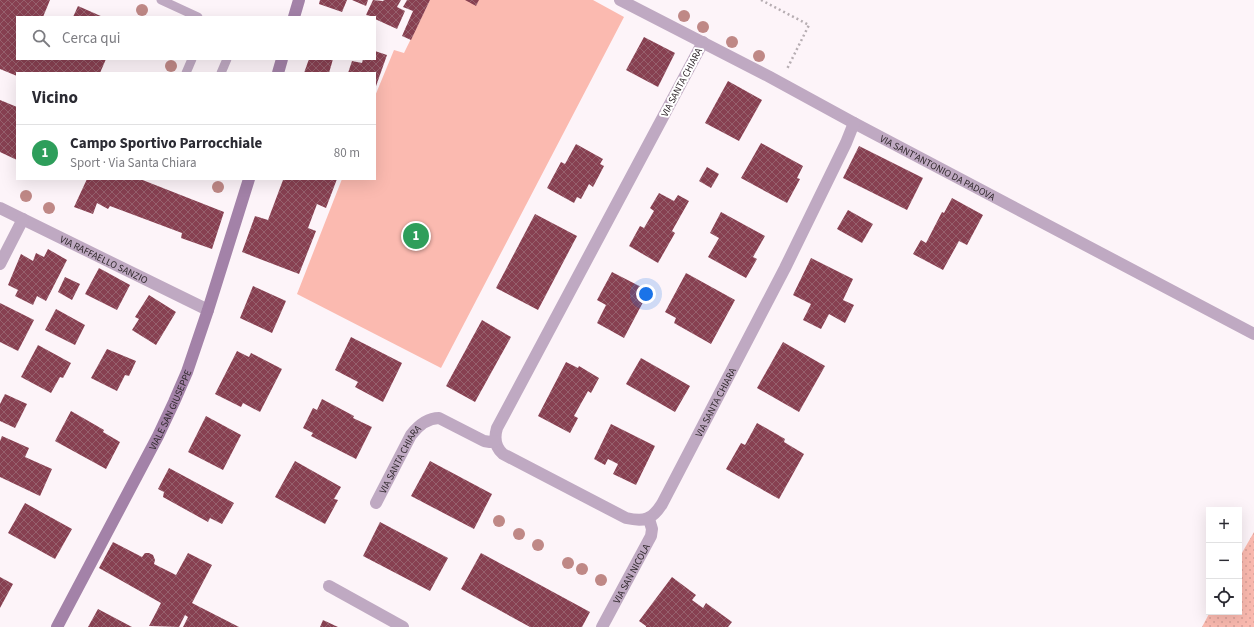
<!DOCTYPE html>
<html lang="it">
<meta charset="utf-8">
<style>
:root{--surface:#fff;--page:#f7f7f7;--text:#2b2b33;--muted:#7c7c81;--line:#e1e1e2;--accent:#716532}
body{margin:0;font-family:"Source Sans 3",sans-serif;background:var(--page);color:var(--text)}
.controls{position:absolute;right:12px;bottom:12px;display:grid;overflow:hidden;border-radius:0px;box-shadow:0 4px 16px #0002}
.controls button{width:36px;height:36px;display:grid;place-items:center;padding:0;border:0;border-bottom:1px solid var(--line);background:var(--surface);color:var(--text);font:20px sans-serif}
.you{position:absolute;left:646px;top:294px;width:14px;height:14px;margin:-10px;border:3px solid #fff;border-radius:50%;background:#1a73e8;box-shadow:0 0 0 6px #1a73e833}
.badge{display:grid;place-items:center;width:26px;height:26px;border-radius:50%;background:var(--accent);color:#fff;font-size:13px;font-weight:700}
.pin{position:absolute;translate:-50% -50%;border:2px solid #fff;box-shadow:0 1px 4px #0006}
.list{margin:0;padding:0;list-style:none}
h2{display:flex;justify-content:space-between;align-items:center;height:52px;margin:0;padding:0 16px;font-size:17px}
h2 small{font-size:13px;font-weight:400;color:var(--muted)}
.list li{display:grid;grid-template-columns:26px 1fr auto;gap:12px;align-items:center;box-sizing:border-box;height:56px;padding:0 16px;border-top:1px solid var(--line)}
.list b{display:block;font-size:15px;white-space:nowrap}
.list p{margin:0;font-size:13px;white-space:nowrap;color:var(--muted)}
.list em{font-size:13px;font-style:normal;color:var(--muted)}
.icon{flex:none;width:22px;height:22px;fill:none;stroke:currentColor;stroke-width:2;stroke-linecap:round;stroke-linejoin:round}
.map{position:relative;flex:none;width:1254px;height:627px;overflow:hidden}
.search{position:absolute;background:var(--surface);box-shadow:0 4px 16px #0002;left:16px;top:16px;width:360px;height:44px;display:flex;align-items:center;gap:10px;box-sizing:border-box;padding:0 14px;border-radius:0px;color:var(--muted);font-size:15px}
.panel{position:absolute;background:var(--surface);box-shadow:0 4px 16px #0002;left:16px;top:72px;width:360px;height:108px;border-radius:0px}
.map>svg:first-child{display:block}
.grass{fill:url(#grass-dots)}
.pitch{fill:#fbbab0}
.building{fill:url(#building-cross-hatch)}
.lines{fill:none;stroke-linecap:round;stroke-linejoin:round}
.path{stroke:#b6adb2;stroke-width:2.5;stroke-dasharray:2 3;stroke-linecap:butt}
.lane{stroke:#bfa9c2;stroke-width:9}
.street{stroke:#bfa9c2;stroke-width:12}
.secondary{stroke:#a382a8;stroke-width:12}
.tree{fill:#bf8886}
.labels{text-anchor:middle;stroke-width:4;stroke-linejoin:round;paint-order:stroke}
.street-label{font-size:10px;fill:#31292d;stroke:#fff}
</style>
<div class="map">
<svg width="1254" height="627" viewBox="0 0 1254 627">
<defs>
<pattern id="grass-dots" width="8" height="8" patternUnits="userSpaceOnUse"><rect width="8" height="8" fill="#fbbab0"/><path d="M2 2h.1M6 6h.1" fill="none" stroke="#d8a098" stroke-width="1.8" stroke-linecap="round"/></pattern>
<pattern id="building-cross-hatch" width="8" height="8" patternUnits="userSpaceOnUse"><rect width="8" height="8" fill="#874051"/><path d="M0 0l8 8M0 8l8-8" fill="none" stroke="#96606d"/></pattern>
</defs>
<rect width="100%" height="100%" fill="#fdf4f9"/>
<path class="grass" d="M1254 532V627H1202L1210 612H1239V558Z"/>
<path class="pitch" d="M430 0H593L624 17 441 368 297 294 342 179H375V96L394 50 404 53Z"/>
<g class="building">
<path d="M0 0H50L43 17H17V59H106L100 73H17V76L0 69Z"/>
<path d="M320 0H347L342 12 319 4Z"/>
<path d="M352 0H368L366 6Z"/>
<path d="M373 0 383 1 384 0H401L397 7 405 11 397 29 375 19V17L366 15Z"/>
<path d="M407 0H430L411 40 402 36 413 11 403 7Z"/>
<path d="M465 0H479L476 6Z"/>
<path d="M78 6 103 17H73Z"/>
<path d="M644 37 675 53 658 87 626 70Z"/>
<path d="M375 51 387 55 375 89V73H348L352 61 362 63 363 59H375Z"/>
<path d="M309 59H333L329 73H304Z"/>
<path d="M728 81 762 100 739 141 705 123Z"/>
<path d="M0 100 17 107V160L0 152Z"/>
<path d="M761 143 803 166 797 178 800 179 787 203 741 178Z"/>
<path d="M576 144 603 159 600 164 604 166 593 187 589 184 581 199 577 197 574 203 547 188 561 162 565 164Z"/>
<path d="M859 146 923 178 907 210 843 178Z"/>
<path d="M707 167 719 174 711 188 699 181Z"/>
<path d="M87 179H140L224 212 212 249 181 238 182 233 110 206 108 209 97 203 93 214 74 207Z"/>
<path d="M280 179H337L326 208 317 204 308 228 316 231 299 274 242 252 255 216 268 220 283 180Z"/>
<path d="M659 193 674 201 678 195 689 201 672 231 675 233 658 263 629 246 640 226 644 228 654 211 650 208Z"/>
<path d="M952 198 983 215 967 245 959 241 943 270 913 254 921 240 926 243 942 212 944 213Z"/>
<path d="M848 210 873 224 862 243 837 229Z"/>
<path d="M721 212 765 236 753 257 757 259 746 278 708 257 719 238 710 233Z"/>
<path d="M535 214 577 236 538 310 496 288Z"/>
<path d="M48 249 67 260 46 301 37 296 33 305 15 296 18 290 8 285 21 254 33 261 36 253 44 257Z"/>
<path d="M811 258 853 279 843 300 854 305 845 323 829 314 821 329 803 320 811 304 793 295Z"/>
<path d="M99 268 130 285 117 310 85 294Z"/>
<path d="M612 272 649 291 624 338 597 323 606 305 597 300Z"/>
<path d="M686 273 735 300 711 344 674 323 676 318 665 312Z"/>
<path d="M65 277 80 284 72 300 58 292Z"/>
<path d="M253 286 286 301 272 333 240 318Z"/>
<path d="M149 295 176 312 156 345 132 330 139 319 135 317Z"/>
<path d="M0 303 34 320 18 351 0 342Z"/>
<path d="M56 309 85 325 75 345 45 330Z"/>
<path d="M482 320 511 337 475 402 446 386Z"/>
<path d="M351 337 402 363 383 402 355 387 358 382 335 370Z"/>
<path d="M783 342 825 366 799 412 757 388Z"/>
<path d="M38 345 71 363 63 378 60 377 51 393 21 377Z"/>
<path d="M107 349 136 361 129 376 125 375 117 391 91 378Z"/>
<path d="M237 351 249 357 251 353 282 369 260 412 243 403 241 407 215 394Z"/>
<path d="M641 358 690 386 675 412 626 384Z"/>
<path d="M566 362 578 368 579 366 599 378 591 393 588 391 574 416 578 418 570 433 538 416Z"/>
<path d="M5 394 27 404 15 428 0 421V404Z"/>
<path d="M322 399 354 416 353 418 372 427 356 459 311 436 313 433 303 428 313 408 317 410Z"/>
<path d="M71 411 104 430 103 432 120 442 106 469 55 441Z"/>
<path d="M206 416 241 435 223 470 188 452Z"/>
<path d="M757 423 785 439 784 442 804 454 779 499 726 469 741 443 745 445Z"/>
<path d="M611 424 655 446 636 485 613 474 618 464 608 459 605 465 594 459Z"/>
<path d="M2 436 29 448 25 457 52 469 40 496 0 477V441Z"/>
<path d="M295 461 341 487 334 499 338 500 325 524 275 497Z"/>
<path d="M430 461 492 494 474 529 411 496Z"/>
<path d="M169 468 234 503 222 524 210 518 208 522 163 497 164 492 158 489Z"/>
<path d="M25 503 72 529 55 559 8 533Z"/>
<path d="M380 522 448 558 430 591 363 556Z"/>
<path d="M113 542 142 557 145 553H149L153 555 155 560 154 564 176 575 188 553 212 565 192 603 239 627H183L188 617 185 615 179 627 149 626 161 603 99 568Z"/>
<path d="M481 553 590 612 582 627H530L461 589Z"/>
<path d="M0 577 13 584 0 608Z"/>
<path d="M672 577 696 595 692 600 703 608 706 603 732 622 728 627H646V626L639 621Z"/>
<path d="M98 609 132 627H88Z"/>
<path d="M323 620 338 627H320Z"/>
</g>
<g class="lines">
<path class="path" d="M761 0 809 25 787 69"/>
<g class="lane">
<path d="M161 0 198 17"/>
<path d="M186 73 192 59"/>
<path d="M221 73 227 59"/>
</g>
<g class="street">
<path id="s1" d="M620 0 768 76 854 123 1254 334"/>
<path id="s2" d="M703 42 497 428C494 438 495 447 503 454L626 518C644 522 652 520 662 504L785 268 846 143 854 123"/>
<path id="s3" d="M0 208 208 310"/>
<path d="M0 264 23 219"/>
<path id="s4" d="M376 503 411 435C418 426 427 418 439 418L484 441 490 442 495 441"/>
<path d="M329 586 403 627"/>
<path id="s5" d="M602 627 651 536 652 529 649 519"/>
</g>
<g class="secondary">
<path d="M294 17 299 0"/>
<path d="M278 73 282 59"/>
<path id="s6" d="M57 627 158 436 174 402 187 372 208 310 249 179"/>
</g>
</g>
<g class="tree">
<circle cx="142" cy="10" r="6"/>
<circle cx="684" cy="16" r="6"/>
<circle cx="703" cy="27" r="6"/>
<circle cx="732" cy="42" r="6"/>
<circle cx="759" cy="56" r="6"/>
<circle cx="171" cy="66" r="6"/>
<circle cx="218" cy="187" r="6"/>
<circle cx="26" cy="196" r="6"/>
<circle cx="49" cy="208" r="6"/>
<circle cx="499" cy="521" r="6"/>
<circle cx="519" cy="534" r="6"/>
<circle cx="538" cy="545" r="6"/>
<circle cx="568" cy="563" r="6"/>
<circle cx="582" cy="569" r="6"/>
<circle cx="601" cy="580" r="6"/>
</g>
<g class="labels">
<g class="street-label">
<text transform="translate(681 82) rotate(-62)" y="4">VIA SANTA CHIARA</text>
<text dy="4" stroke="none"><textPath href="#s1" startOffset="359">VIA SANT'ANTONIO DA PADOVA</textPath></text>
<text dy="4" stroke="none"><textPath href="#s3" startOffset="116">VIA RAFFAELLO SANZIO</textPath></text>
<text dy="4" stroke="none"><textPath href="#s2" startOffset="762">VIA SANTA CHIARA</textPath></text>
<text dy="4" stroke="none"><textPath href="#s6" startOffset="245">VIALE SAN GIUSEPPE</textPath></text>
<text dy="4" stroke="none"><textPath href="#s4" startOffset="50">VIA SANTA CHIARA</textPath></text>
<text dy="4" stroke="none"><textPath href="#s5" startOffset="61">VIA SAN NICOLA</textPath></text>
</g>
</g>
</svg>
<div class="controls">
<button>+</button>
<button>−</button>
<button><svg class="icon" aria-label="locate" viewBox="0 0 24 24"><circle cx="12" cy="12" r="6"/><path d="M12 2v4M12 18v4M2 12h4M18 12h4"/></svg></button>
</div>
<div class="you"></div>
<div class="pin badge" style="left:416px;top:236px;background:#2e9e5b">1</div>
<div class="search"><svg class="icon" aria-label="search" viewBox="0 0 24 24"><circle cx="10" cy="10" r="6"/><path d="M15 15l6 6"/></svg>Cerca qui</div>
<section class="panel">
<h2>Vicino<small></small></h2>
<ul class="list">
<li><span class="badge" style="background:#2e9e5b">1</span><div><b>Campo Sportivo Parrocchiale</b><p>Sport · Via Santa Chiara</p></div><em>80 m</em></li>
</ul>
</section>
</div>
